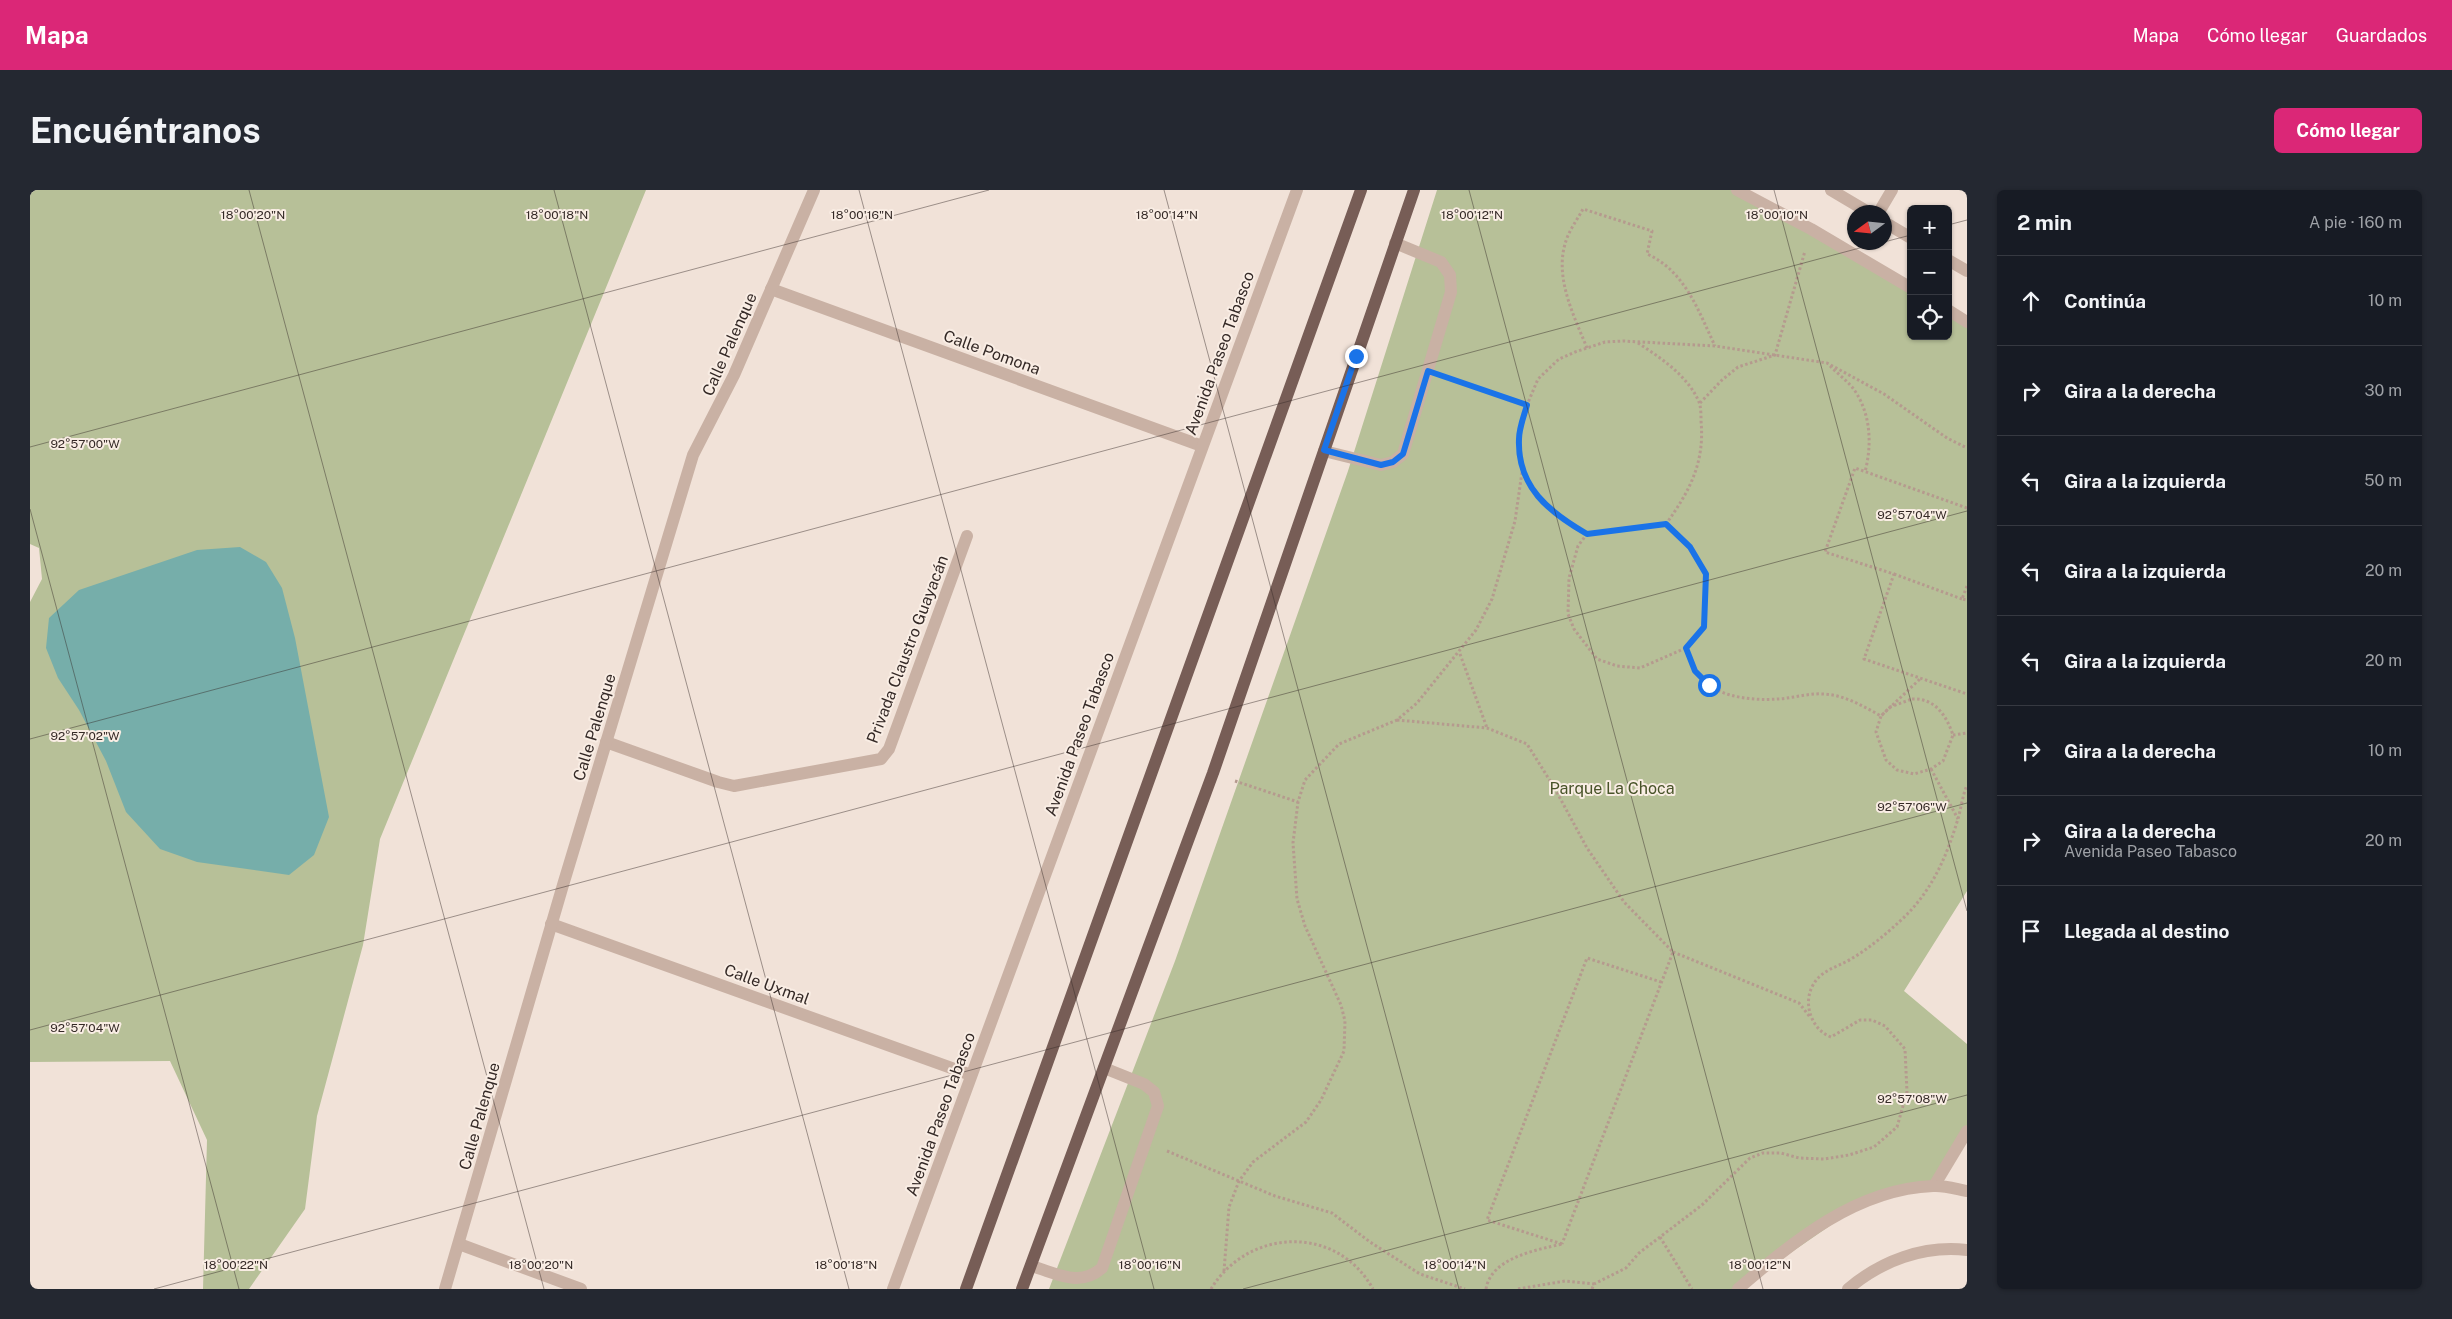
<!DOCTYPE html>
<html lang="es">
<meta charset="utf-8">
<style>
:root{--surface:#171b24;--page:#242831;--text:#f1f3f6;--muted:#9ea1a6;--line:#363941;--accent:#db2777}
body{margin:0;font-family:"Public Sans",sans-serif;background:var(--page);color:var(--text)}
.controls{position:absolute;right:15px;top:15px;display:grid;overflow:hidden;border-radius:8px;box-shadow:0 1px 4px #0004}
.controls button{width:45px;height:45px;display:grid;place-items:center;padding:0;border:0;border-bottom:1px solid var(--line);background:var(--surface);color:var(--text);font:25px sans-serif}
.compass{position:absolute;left:1817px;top:15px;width:45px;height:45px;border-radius:50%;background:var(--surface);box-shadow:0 1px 4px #0004;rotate:255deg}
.stop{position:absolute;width:15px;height:15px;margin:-11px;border:4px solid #1a73e8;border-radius:50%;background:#fff}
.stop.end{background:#1a73e8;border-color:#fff;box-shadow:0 1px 5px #0008}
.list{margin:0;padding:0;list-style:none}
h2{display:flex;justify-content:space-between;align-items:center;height:65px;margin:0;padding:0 20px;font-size:21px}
h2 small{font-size:16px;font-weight:400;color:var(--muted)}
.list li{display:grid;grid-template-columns:32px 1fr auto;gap:15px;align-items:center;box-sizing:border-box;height:90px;padding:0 20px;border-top:1px solid var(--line)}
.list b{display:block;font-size:19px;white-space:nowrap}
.list p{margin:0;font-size:16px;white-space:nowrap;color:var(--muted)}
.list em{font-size:16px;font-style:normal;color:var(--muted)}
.icon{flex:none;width:28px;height:28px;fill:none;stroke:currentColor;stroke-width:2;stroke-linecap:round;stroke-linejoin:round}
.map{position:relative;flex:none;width:1937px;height:1099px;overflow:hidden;border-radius:8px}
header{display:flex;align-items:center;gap:30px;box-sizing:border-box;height:70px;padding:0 25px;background:var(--accent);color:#fff}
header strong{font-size:24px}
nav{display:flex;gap:28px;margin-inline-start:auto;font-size:18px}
.intro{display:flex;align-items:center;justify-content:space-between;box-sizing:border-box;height:120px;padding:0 30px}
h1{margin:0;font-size:35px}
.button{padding:12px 22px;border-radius:8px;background:var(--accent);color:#fff;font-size:18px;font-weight:700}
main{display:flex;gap:30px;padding:0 30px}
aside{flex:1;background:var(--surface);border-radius:8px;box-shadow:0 1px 4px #0004}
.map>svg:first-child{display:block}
.green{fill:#b7c098}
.water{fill:#76aeaa}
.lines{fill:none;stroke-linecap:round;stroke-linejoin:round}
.path{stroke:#b59a8e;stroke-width:3;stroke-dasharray:2.5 2.5;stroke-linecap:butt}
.minor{stroke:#c9b1a4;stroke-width:12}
.major{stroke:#775d56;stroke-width:12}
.route{stroke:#1a73e8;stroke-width:6}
.ticks{fill:none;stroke:#342926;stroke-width:1;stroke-opacity:0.45}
.labels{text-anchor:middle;stroke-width:4;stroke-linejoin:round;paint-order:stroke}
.street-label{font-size:16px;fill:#342926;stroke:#f9ede4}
.park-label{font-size:16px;fill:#485329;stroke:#f9ede4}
.ticks-label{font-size:12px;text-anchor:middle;fill:#342926;stroke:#f9ede4;stroke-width:4;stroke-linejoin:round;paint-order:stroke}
</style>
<header>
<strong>Mapa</strong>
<nav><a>Mapa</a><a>Cómo llegar</a><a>Guardados</a></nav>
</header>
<div class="intro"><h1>Encuéntranos</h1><a class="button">Cómo llegar</a></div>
<main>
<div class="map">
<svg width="1937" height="1099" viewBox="0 0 1937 1099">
<rect width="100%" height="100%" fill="#f1e2d8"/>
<g class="green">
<path d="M0 0H616L350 649 333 755 287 926 275 1019 219 1099H173L177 950 140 871 0 872V412L12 389 9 358 0 354Z"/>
<path d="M1407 0H1707L1881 98V146H1918V120L1937 132V701L1874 801 1937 854V941L1904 996 1833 1013 1708 1099H1019L1145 771 1318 281Z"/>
</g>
<path class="water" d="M210 357 236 372 252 398 265 448 299 627 284 665 259 685 167 672 130 659 96 622 76 571 49 520 28 488 16 458 19 428 49 400 167 360Z"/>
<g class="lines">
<g class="path">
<path d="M1608 153C1631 168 1658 186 1669 212 1671 217 1671 225 1671 231 1675 273 1659 302 1636 334"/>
<path d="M1557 158C1544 126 1525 89 1535 54 1538 42 1547 30 1553 19L1622 41 1617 64C1655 81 1668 120 1685 156"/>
<path d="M1800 176C1808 184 1819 192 1825 201 1841 225 1842 255 1835 282"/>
<path d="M1420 188 1497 215"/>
<path d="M1670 213 1692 190 1708 177 1745 165 1775 61"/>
<path d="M1493 282C1509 311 1529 328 1557 344L1548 356 1539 388 1538 424 1544 439 1567 469 1587 476 1610 478 1656 458 1674 437 1676 383 1661 357 1636 334 1557 344"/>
<path d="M1937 318 1825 278 1795 362 1864 384 1834 469 1937 504"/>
<path d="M1864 384 1932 409"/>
<path d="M1937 396 1932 409 1937 410"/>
<path d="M1656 458C1659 465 1661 473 1665 480 1680 507 1720 511 1748 509 1764 508 1778 503 1794 504 1814 505 1833 516 1851 526L1890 489"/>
<path d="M1430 464 1457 538"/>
<path d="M1882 509C1905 508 1916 525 1923 545L1913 571 1901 579 1884 584 1867 580 1856 570 1846 542 1851 526 1860 517Z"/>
<path d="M1367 530 1457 538 1497 554 1524 597 1557 658 1594 712 1643 762 1532 1054"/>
<path d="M1923 545 1937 543"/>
<path d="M1901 579 1928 629"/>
<path d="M1205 591 1268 612"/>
<path d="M1643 762 1769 813 1780 827"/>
<path d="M1137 961 1245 1006 1302 1023 1340 1052 1390 1084 1435 1099"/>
<path d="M1630 1047 1662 1099"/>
<path d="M1532 1054 1457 1030 1557 768 1631 792"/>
<path d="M1194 1081 1199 1017 1209 991 1223 972 1276 932 1291 910 1314 861 1315 831 1311 815 1275 736 1267 709 1263 653 1268 612 1275 590 1309 554 1367 530 1387 513 1446 440 1462 409 1485 331 1492 282 1489 248 1497 215 1508 189 1529 169 1545 162 1575 152 1593 151 1685 156 1797 173 1854 204 1917 248 1937 258"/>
<path d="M1181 1099C1218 1038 1307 1034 1343 1099"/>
<path d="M1456 1099C1461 1068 1506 1060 1532 1054"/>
<path d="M1488 1099 1535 1091 1564 1094"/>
<path d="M1562 1099 1564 1094 1596 1078 1609 1063 1672 1015 1720 968 1733 963H1751L1769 968 1794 969 1819 965 1844 957 1867 937 1877 902 1875 859 1855 836 1842 830H1830L1801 847C1782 840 1773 815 1782 797 1790 780 1806 778 1821 769 1838 759 1855 745 1869 732 1900 704 1915 671 1927 632 1931 620 1932 607 1937 595"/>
</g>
<g class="minor">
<path d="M1707 0 1781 39 1881 98"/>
<path d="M1801 0 1838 22"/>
<path d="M1849 22 1862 0"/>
<path d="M1854 32 1881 48"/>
<path d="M1918 70 1937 81"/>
<path d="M741 99 1172 256"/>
<path d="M1918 120 1937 132"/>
<path d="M1294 261 1351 275 1363 272 1373 264 1421 102 1420 85 1411 72 1365 53"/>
<path d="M576 552 688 592 704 596 851 569 859 559 937 346"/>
<path d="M521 734 941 885"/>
<path d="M1904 996 1937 941"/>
<path d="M429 1054 551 1099"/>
<path d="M1001 1076C1027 1083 1049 1098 1072 1078L1128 916 1124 902 1114 894 1074 878"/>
<path d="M415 1099 533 695 663 265 704 185 784 0"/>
<path d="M863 1099 1267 0"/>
<path d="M1708 1099C1764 1051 1826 999 1903 996 1914 995 1926 999 1937 1001"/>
<path d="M1818 1099C1851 1071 1893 1055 1937 1060"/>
</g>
<g class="major">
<path d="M936 1099 1331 0"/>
<path d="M992 1099 1183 583 1384 0"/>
</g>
</g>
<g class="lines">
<path class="route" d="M1326 166 1294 260 1351 275 1363 272 1373 264 1398 181 1497 215C1494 226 1489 238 1489 249 1487 297 1519 322 1557 344L1636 334 1660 357 1676 384 1674 437 1656 458 1665 481 1679 495"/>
</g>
<path class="ticks" d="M219 0 514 1099M524 0 819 1099M829 0 1124 1099M1134 0 1429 1099M1439 0 1733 1099M1744 0 1937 721M1918 35 1937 30M1854 52 1881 45M0 257 959 0M0 319 209 1099M0 549 1852 52M0 840 1937 321M124 1099 1937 613M1213 1099 1937 905"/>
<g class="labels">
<g class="street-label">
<text transform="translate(699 154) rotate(-66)" y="6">Calle Palenque</text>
<text transform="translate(962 162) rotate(20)" y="6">Calle Pomona</text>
<text transform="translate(1189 163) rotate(-70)" y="6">Avenida Paseo Tabasco</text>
<text transform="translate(877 459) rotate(-69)" y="6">Privada Claustro Guayacán</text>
<text transform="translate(564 537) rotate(-73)" y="6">Calle Palenque</text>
<text transform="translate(1049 544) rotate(-70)" y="6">Avenida Paseo Tabasco</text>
<text transform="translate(737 794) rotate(20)" y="6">Calle Uxmal</text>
<text transform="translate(910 924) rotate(-70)" y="6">Avenida Paseo Tabasco</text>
<text transform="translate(449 926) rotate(-74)" y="6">Calle Palenque</text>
</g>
<g class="park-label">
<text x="1582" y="604">Parque La Choca</text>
</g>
</g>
<g class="ticks-label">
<text x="223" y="29">18°00'20"N</text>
<text x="527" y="29">18°00'18"N</text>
<text x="832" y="29">18°00'16"N</text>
<text x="1137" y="29">18°00'14"N</text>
<text x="1442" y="29">18°00'12"N</text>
<text x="1747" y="29">18°00'10"N</text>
<text x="55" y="258">92°57'00"W</text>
<text x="1882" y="329">92°57'04"W</text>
<text x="55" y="550">92°57'02"W</text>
<text x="1882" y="621">92°57'06"W</text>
<text x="55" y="842">92°57'04"W</text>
<text x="1882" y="913">92°57'08"W</text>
<text x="206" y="1079">18°00'22"N</text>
<text x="511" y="1079">18°00'20"N</text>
<text x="816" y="1079">18°00'18"N</text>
<text x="1120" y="1079">18°00'16"N</text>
<text x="1425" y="1079">18°00'14"N</text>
<text x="1730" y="1079">18°00'12"N</text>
</g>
</svg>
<div class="controls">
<button>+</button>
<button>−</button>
<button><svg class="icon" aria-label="locate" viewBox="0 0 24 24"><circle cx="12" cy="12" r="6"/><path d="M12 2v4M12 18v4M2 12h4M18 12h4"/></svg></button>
</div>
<svg class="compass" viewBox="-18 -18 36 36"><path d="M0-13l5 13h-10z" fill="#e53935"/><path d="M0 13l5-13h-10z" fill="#9ea1a6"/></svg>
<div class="stop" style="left:1679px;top:495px"></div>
<div class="stop end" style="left:1326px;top:166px"></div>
</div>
<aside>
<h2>2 min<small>A pie · 160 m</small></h2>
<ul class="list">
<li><svg class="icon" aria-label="ahead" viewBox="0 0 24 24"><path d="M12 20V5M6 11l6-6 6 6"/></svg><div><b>Continúa</b></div><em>10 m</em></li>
<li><svg class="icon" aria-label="right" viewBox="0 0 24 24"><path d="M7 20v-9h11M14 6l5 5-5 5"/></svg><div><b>Gira a la derecha</b></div><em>30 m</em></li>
<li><svg class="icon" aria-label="left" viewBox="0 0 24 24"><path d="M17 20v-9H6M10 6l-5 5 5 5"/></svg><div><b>Gira a la izquierda</b></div><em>50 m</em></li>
<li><svg class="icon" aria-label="left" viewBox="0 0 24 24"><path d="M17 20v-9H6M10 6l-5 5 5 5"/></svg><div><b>Gira a la izquierda</b></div><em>20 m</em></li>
<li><svg class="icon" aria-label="left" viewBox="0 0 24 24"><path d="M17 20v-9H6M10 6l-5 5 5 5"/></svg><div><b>Gira a la izquierda</b></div><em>20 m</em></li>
<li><svg class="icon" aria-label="right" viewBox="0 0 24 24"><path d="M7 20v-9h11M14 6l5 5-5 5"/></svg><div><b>Gira a la derecha</b></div><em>10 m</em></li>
<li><svg class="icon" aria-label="right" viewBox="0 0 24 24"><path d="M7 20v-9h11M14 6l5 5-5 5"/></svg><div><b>Gira a la derecha</b><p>Avenida Paseo Tabasco</p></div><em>20 m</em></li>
<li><svg class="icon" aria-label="arrive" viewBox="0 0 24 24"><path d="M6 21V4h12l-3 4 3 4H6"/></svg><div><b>Llegada al destino</b></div></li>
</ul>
</aside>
</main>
